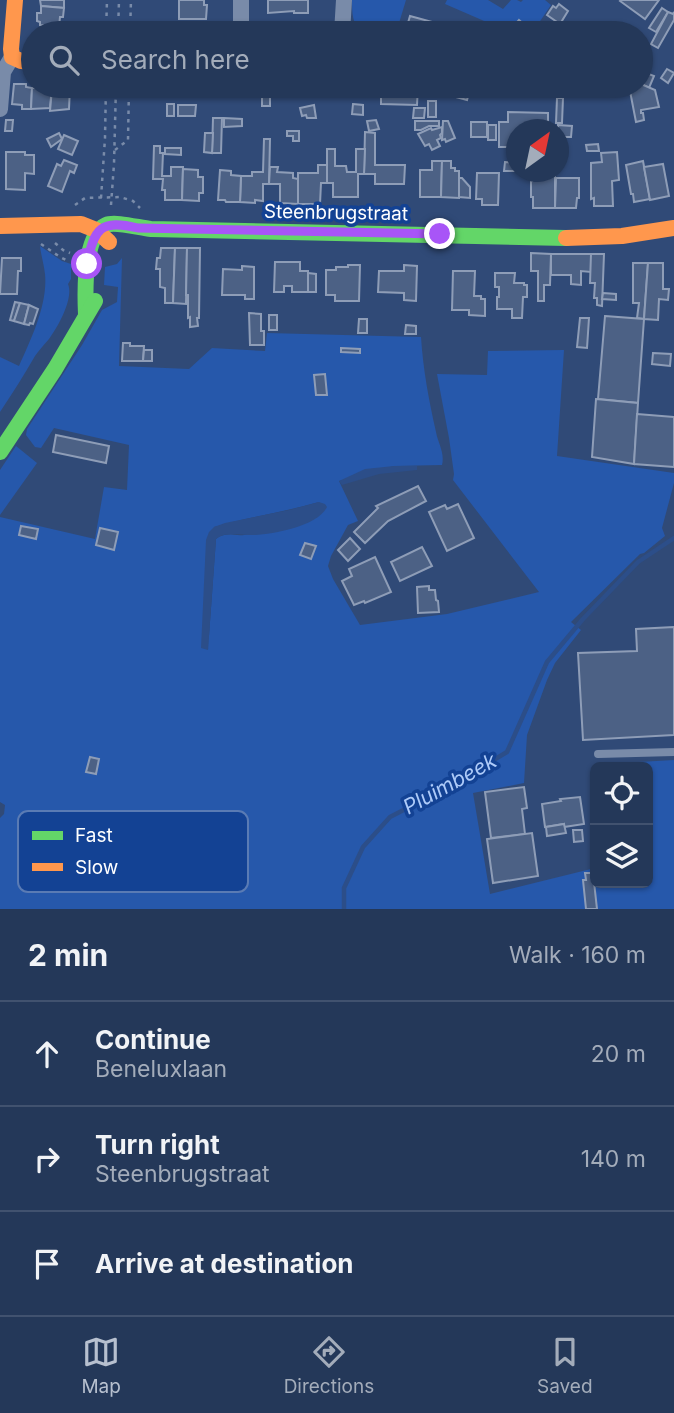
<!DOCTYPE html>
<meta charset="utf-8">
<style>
:root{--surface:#243859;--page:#304362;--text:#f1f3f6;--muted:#a3acba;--line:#41526f;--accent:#b7c0cf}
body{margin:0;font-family:Inter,sans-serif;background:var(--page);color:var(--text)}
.controls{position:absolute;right:21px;bottom:21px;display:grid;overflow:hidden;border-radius:10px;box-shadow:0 2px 5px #0004}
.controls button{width:63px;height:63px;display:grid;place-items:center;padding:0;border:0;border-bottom:2px solid var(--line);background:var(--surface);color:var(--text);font:35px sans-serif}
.compass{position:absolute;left:506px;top:119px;width:63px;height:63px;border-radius:50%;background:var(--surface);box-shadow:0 2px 5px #0004;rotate:33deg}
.stop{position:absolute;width:21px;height:21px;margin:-16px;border:5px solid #a855f7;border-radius:50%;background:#fff}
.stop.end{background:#a855f7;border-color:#fff;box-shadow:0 2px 7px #0008}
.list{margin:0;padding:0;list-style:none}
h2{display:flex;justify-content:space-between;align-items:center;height:91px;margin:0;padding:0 28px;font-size:30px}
h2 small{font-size:23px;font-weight:400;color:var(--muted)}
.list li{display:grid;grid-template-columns:46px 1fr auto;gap:21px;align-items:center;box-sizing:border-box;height:105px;padding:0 28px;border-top:2px solid var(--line)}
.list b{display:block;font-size:26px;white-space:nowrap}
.list p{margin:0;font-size:23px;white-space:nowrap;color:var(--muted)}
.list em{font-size:23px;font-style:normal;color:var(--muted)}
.icon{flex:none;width:38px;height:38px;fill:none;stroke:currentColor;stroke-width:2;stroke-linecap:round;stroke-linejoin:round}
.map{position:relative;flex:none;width:674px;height:909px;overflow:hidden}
.search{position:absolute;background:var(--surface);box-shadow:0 2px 5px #0004;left:21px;right:21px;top:21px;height:77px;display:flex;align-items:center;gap:18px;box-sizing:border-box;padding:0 24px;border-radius:38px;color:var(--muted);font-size:26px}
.sheet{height:406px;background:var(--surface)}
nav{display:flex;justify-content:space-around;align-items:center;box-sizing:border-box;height:98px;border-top:2px solid var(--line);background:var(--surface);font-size:19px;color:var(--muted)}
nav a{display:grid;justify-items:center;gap:4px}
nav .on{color:var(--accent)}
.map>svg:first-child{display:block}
.green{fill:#2658ab;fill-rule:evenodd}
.water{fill:#2c4e89}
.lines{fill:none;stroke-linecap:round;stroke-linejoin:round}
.stream{stroke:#2c4e89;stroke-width:4.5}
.building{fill:#4c6185;stroke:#8e9db7;stroke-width:2}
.path{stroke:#798ba9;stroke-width:2.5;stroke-dasharray:3.5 5;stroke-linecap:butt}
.lane{stroke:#798ba9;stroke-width:8}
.street{stroke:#798ba9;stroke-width:16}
.fast{stroke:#63d668;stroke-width:16}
.slow{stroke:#ff974d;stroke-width:16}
.route{stroke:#a855f7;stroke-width:9}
.labels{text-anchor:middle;stroke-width:7;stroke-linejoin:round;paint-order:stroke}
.street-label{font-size:19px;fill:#fff;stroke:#134294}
.water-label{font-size:21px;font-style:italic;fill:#aecbf9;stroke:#134294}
.key{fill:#134294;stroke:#5a7bb4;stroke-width:2}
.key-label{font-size:19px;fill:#fff}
</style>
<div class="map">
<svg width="674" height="909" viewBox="0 0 674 909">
<rect width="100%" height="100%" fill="#304a77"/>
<g class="green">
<path d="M352 0H406L396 33H362C352 24 352 13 352 0Z"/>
<path d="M447 0H488L503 9 511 0H517L521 2 523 0H545L551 5 532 33H499L498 27 445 4Z"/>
<path d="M562 86H597V96L562 95Z"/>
<path d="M40 246 62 261 71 264V279L68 284C74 298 58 327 49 339 44 345 39 350 35 356 24 375 12 394 0 412V357L19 366C31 339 48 304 45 274 44 265 41 255 40 246Z"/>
<path d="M122 258 119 366 189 369 212 348 265 351 267 333 421 337C423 369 429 401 436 432 438 443 445 453 442 465L394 466 339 481 358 521 348 525 331 556 328 566 333 579 360 625 447 614 539 592 453 480 454 474 449 438 437 374 487 375 488 351 564 350 557 456 674 473V483L662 528 665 536 644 553 640 554 571 622 581 630 555 663 547 680 527 735 524 783 473 793 490 894 595 868V883H648V767H604V764L674 760V909H0V818L4 814 5 805 0 802V517L95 539 104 487 127 490 129 445 54 428 41 448 35 447 26 435 27 429 82 345 102 310 117 302 118 287 104 285 105 267 117 264ZM319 502C296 513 272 526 248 534 237 538 226 530 216 539L208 649 214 527C249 517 284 512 319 502Z"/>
<path d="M16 446 37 463 0 515V470Z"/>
</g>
<g class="water">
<path d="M394 466H417V470L379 474 342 485 339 481 365 469Z"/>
<path d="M319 502 325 504 327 507C318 526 274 534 255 535 242 536 227 530 216 539L208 650 201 648 206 540 209 532 214 527 225 523 289 510Z"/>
</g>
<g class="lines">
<path class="stream" d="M344 909V888L363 847 390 817 450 786 507 752 547 662 583 619 638 562 674 538"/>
</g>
<g class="building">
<path d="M40 0H64V8L41 6Z"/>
<path d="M179 0H204V5H207L206 19H179Z"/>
<path d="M268 0H308V13H294V11L268 13Z"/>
<path d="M621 0H659L645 19 620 1Z"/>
<path d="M559 4 568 11 560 24 547 15 553 6 556 8Z"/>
<path d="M41 6 64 8 63 17H60L59 27 40 25V22L37 21V13H41Z"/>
<path d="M662 8 668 12 656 32 649 28Z"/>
<path d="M668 12 673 14 674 12V20L658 48 651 44Z"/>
<path d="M410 16 443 25 441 33H405Z"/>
<path d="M519 20 527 27 522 33H517L512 28Z"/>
<path d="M667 69 674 73 668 83 661 78Z"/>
<path d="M641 71 654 76 649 88 641 84Z"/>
<path d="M14 84H26V87L32 88 31 109H22V105L12 104Z"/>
<path d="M641 84 655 90 659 107 641 110V113H643L644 120 636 122 629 86H641Z"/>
<path d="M39 86H52L50 108 31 109 32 88H39Z"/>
<path d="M58 86 70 87 69 109 50 111 52 89H57Z"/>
<rect x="150" y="86" width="19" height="4"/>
<path d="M184 86H215V96H200V88H184Z"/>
<rect x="275" y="86" width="40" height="6"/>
<path d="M381 86H418L417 105 381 104Z"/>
<path d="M443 86H471L467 100 441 93Z"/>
<path d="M327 87 346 88V94L344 95H330L327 93Z"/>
<rect x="262" y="88" width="8" height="18"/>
<path d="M557 98H563L562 123H556Z"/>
<rect x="428" y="101" width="8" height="16"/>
<rect x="167" y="104" width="7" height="12"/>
<path d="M353 104 363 105V115L352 114Z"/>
<path d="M178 105H196L195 116H178Z"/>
<path d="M314 105 316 118H307L306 115 302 116 300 108Z"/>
<path d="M414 108H425L424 118H413Z"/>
<path d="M508 112 548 113V130H516V147H499V122H508Z"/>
<path d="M213 118H222L221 153H212Z"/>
<path d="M224 118 242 119V126L224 127Z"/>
<path d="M6 120H13L12 131H5Z"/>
<path d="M376 120 379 129 369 131 367 121Z"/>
<path d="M415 121H439V126H429L421 130H415Z"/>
<path d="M443 121H448L455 138 446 142 445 139 442 140Z"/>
<rect x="471" y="122" width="16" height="15"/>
<rect x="488" y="125" width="8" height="15"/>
<path d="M558 125 572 126 571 137H558Z"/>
<path d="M442 127V133L440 135 441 138 437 140 440 146 432 150 429 144 425 146 418 134 431 128 432 130Z"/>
<path d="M287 131H299V141H293V136H287Z"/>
<path d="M365 132 375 133V165H405L404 184H375V174H364Z"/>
<path d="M59 133 62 139 51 147 47 139Z"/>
<path d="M205 133H213L212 153 204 152Z"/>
<path d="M64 135 78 141 72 155 58 149Z"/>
<path d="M264 139H270L269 184H263V201L255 200V203L240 202 241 176H252V172H263Z"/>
<path d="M598 144 599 151H587L586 145Z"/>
<path d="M154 146H160V153H163L162 176H171V167H183L182 200H165V190H162L163 179H153Z"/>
<path d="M165 148H181V155L165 154Z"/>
<path d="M327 149H335V166H346L347 172H356V149H365L364 174H358V197H333V183H327Z"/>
<path d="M6 152H25V155H34V174L25 173V190L6 189Z"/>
<path d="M617 152 619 180 612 181 613 206H594V198L591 199V163L602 162 601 153Z"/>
<path d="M64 160 77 165 74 173 70 171 62 192 48 186 57 164 61 166Z"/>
<path d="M432 161H442L441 197H420V170H432Z"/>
<path d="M442 161H451V168H455V171H459V198L441 197Z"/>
<path d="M643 161 650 199 634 202 633 194H631L626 165Z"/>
<path d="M505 162 516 163V171H504Z"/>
<path d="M663 164 669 196 650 200 644 167Z"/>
<path d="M318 165H327V183H321L320 204H298V173H318Z"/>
<path d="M270 167H278L277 172 293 173V178L298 179V204L280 203V184H269Z"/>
<path d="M183 169 198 170V177H203V193H199V201L182 200Z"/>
<path d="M220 170 231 171V175L241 176 240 202H226L225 200H218Z"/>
<path d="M549 172H555V208H533V197H531V182L536 177H549Z"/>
<path d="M477 173H499L498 205H482V199H476Z"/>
<path d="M459 178H462L470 187V198L459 197Z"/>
<path d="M556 178H579V198H577L576 208H555Z"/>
<path d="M161 248H175L173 303H165V288L160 287V269H156L157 258H160Z"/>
<path d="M175 248H187L186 304 173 303Z"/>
<path d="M187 248H200L199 318H197L198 326 190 327V317L188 318V295H186Z"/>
<path d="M531 253 551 254 550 285H544V301H538V271H531Z"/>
<path d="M551 254H591V272L581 271V285L571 284V275H551Z"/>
<path d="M591 254H604L602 306 597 305V298H594L595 283H590Z"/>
<path d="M2 258H21V271H18L17 294H0Z"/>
<path d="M275 262H300V271H308V292H292V286H284V292H274Z"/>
<path d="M633 263H648L644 319 637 318 639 303H633Z"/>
<path d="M648 263H663V289H669L668 300 659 299 658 320 644 319Z"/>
<path d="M348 265H360L359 301H335V295H326V270H336V267H348Z"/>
<path d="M404 265 417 266 416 301 404 300V293L378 292 379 271H404Z"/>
<path d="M242 266 254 267V299H245V295H222L223 269 242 270Z"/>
<path d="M453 271H475L474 296H481V299H485V316L469 315V310H452Z"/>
<path d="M308 273 316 274V292H308Z"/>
<path d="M495 273H515L514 283H524V285H527V297H523L522 318H512V309H497V297H499V287H495Z"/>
<path d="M603 293 616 294V300L602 299Z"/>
<path d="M15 302 20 303 14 321 10 320Z"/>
<path d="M20 303 29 305 24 324 14 321Z"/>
<path d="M29 305 38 309 33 324 30 323 29 325 24 324Z"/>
<path d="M249 313 261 314V331H264V345H250Z"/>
<rect x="269" y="315" width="8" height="15"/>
<path d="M605 316 644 319 638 403 598 399Z"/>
<path d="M580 318H589L587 348 577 347Z"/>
<path d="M359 319H367V333H358Z"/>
<path d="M406 325 416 326V334H405Z"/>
<path d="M123 343H130V346H144L143 361H122Z"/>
<path d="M341 348 360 349V353L341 352Z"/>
<path d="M144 350H152V361H143Z"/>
<path d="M653 353 671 354 670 366 652 364Z"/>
<path d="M325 374 327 395H316L314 375Z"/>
<path d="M596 399 638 403 634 464 592 457Z"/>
<path d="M637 414 674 417V467L634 464Z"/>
<path d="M56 435 109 446 106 463 53 452Z"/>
<path d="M418 486 426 501 388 521 365 543 354 532 378 508 376 506Z"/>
<path d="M458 504 474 538 447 551 429 512 445 505 447 509Z"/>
<path d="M21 526 38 529 36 539 19 535Z"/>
<path d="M100 528 118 532 114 550 96 545Z"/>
<path d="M350 538 360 549 348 561 338 550Z"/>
<path d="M305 543 316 546 311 559 300 555Z"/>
<path d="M422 547 432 566 400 581 391 562Z"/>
<path d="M375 557 391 592 365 603 364 601 354 605 342 581 352 576 349 569Z"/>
<path d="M429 586V590H435L436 600 438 601 439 612 418 613 417 587Z"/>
<path d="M674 627V735L583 740 578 653 637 651 636 629Z"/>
<path d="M90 757 99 759 96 774 86 772Z"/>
<path d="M524 787 527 808 522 809 525 834 491 838 485 792Z"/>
<path d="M580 797 584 824 564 827V824L545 827 542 804 561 801 560 799Z"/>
<path d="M564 824 566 833 547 836 546 827Z"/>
<path d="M573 830H582L583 841 574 842Z"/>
<path d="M532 833 538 876 493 883 487 839Z"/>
<path d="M585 873H593L597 909H586L583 880H586Z"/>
</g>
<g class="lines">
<g class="path">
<path d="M106 32 131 33"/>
<path d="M106 33 107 0"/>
<path d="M118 33 119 0"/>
<path d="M130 33 131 0"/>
<path d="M115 150 128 140 129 86"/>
<path d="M101 198 105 138 106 86"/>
<path d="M75 205 85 198 120 197 133 201 140 208"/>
<path d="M111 205 114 164 116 86"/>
<path d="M55 243 63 250 70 253"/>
<path d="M41 244 60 257 68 261"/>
</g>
<path class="lane" d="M598 754 674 752"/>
<g class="street">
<path d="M241 33V0"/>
<path d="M342 33 344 0"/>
<path d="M0 109 3 72 12 57"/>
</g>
<g class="fast">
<path d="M86 314C85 293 83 235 106 225 115 221 140 228 151 229L566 238"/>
<path d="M0 452 55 369 95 301"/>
</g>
<g class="slow">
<path d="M15 0 11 49 12 57 21 61 33 62"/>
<path d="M0 226 81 224 96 230 109 242"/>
<path d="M566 238 622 236 674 228"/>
</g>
</g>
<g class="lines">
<path class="route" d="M87 264C94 228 101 219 138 228L440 234"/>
</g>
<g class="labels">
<g class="street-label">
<text transform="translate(336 212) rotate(1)" y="7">Steenbrugstraat</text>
</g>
<g class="water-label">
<text transform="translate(450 784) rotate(-29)" y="7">Pluimbeek</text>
</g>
</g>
<rect x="18" y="811" width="230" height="81" rx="10" class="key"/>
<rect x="32" y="831" width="31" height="9" fill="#63d668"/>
<rect x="32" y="863" width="31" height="8" fill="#ff974d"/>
<g class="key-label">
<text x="75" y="842">Fast</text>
<text x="75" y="874">Slow</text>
</g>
</svg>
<div class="controls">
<button><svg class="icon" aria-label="locate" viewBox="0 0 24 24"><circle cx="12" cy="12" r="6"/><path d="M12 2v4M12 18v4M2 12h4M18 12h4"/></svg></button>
<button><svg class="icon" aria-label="layers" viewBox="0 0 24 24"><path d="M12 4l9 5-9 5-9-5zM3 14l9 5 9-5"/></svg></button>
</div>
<svg class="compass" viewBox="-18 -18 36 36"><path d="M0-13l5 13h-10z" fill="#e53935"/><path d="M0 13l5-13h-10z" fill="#a3acba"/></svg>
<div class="stop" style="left:87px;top:264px"></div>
<div class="stop end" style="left:440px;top:234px"></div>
<div class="search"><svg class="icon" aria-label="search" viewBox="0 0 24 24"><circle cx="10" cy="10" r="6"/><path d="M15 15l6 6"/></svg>Search here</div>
</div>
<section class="sheet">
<h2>2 min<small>Walk · 160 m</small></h2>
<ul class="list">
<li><svg class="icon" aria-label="ahead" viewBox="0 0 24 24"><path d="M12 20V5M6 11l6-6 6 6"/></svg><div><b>Continue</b><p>Beneluxlaan</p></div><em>20 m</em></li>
<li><svg class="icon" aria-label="right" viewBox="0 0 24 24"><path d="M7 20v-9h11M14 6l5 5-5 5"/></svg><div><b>Turn right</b><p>Steenbrugstraat</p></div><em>140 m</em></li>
<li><svg class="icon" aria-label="arrive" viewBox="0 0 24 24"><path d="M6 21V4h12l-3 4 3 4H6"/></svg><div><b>Arrive at destination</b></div></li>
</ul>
</section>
<nav>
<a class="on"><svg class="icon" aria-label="map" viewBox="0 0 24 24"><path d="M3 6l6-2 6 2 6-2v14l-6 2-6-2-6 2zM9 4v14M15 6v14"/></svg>Map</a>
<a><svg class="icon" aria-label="directions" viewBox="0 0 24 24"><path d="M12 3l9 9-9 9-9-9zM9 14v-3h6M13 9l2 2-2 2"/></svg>Directions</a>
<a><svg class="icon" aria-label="saved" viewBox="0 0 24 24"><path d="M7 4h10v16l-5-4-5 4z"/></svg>Saved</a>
</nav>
